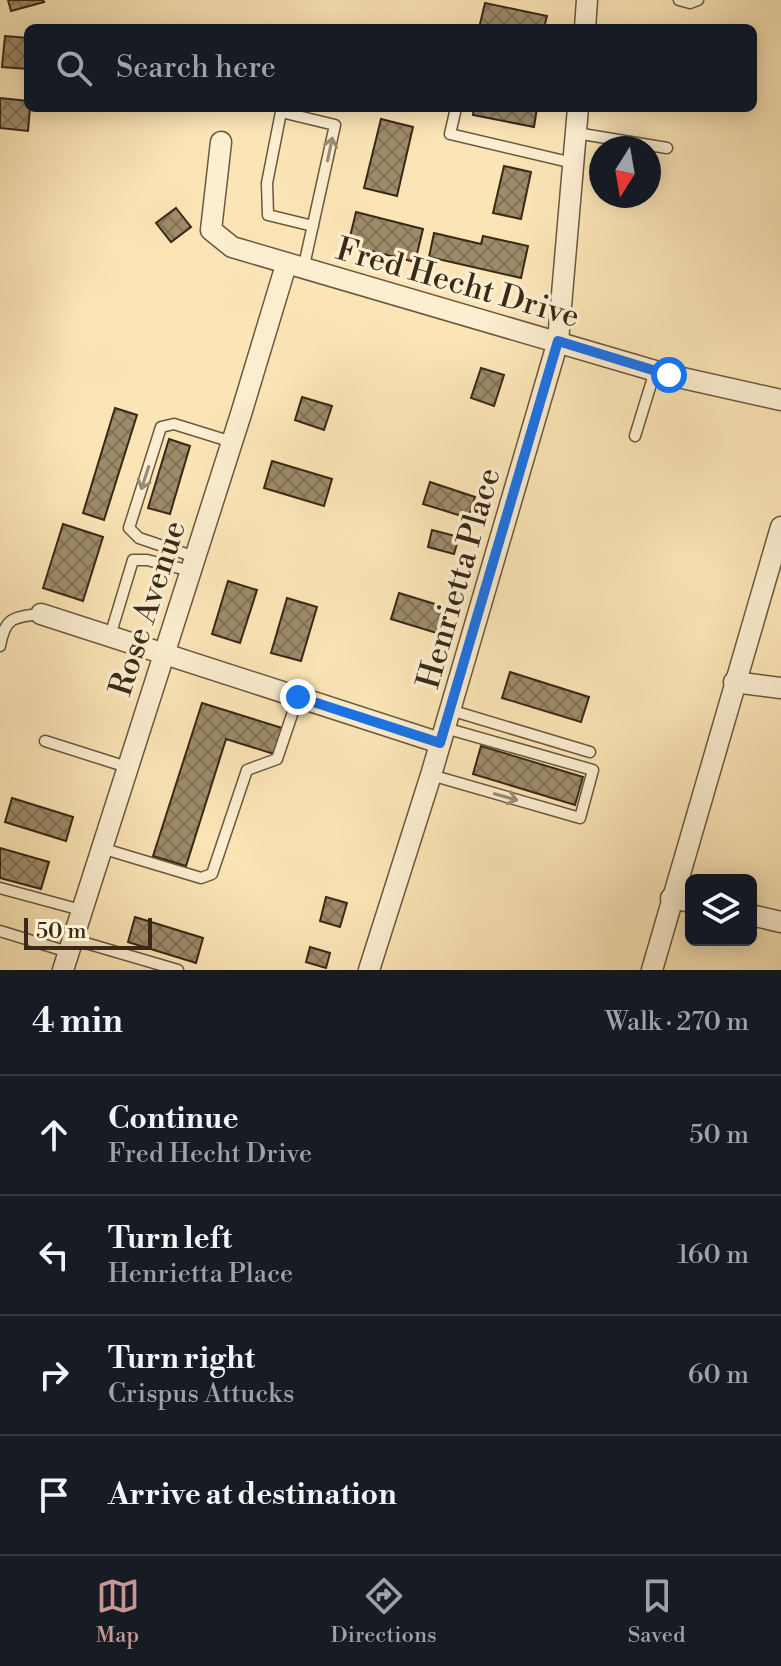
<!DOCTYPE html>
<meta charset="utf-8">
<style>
:root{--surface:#171b24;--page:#20242c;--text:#f1f3f6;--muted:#9ea1a6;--line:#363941;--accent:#c59692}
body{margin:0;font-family:"Libre Bodoni",serif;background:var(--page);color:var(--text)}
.controls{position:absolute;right:24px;bottom:24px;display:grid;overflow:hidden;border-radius:12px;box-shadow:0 4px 20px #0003}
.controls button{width:72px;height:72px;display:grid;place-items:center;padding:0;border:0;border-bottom:2px solid var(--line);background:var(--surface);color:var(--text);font:40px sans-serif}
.compass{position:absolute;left:589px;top:136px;width:72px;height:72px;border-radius:50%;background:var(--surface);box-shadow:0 4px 20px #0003;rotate:191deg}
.scale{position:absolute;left:24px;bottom:20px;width:128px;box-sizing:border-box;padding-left:8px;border:4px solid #392917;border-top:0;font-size:22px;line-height:28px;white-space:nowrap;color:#392917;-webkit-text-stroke:6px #fceed0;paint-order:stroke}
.stop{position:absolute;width:24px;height:24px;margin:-18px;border:6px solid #1a73e8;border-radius:50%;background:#fff}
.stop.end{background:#1a73e8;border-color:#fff;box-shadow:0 2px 8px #0008}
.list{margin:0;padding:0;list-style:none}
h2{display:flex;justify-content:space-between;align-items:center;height:104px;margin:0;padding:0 32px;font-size:34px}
h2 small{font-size:26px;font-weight:400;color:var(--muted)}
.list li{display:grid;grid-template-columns:52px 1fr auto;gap:24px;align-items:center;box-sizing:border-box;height:120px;padding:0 32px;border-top:2px solid var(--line)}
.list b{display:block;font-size:30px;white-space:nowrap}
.list p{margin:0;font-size:26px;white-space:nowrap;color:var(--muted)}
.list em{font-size:26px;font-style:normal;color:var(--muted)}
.icon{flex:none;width:44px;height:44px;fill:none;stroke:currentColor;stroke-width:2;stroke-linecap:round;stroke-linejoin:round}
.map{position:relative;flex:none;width:781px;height:970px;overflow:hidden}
.search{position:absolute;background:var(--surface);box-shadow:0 4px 20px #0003;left:24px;right:24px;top:24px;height:88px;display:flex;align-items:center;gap:20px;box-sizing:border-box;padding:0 28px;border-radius:12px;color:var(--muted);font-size:30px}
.sheet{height:584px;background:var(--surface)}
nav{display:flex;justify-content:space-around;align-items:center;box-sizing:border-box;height:112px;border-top:2px solid var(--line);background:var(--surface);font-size:22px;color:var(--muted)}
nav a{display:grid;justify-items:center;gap:4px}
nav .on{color:var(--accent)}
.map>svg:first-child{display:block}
.building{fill:url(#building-cross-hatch);stroke:#392917;stroke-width:2}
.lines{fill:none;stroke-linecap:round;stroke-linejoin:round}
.service-casing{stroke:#6a583f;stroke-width:13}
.minor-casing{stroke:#6a583f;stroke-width:23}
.service{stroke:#fceed0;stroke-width:10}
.minor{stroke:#fceed0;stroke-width:20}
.oneway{stroke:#9a8c74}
.route{stroke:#1a73e8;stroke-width:10}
.labels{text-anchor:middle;stroke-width:7;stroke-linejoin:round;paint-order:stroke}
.street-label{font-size:32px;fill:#392917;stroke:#fceed0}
</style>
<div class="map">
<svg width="781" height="970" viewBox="0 0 781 970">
<defs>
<pattern id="building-cross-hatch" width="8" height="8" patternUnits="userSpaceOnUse" patternTransform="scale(2)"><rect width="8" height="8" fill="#9e8b6a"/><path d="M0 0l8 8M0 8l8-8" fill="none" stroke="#827256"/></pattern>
</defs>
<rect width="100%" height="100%" fill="#fbe5b6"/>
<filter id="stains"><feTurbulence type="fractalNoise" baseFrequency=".0025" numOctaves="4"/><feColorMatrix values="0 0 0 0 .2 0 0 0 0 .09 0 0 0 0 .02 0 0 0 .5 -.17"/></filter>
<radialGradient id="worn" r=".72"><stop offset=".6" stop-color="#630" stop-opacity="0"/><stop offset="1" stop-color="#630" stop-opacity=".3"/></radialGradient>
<g class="building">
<path d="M8 0H43L44 2 11 11Z"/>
<path d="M485 3 547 16 544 28H479Z"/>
<path d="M5 36 28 38V69L2 67Z"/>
<path d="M0 98 28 101V108H30L28 131 0 128Z"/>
<path d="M474 108H537L534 127 473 115Z"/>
<path d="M381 119 413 127 397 196 364 188Z"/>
<path d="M504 166 531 172 521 219 493 213Z"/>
<path d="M176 208 191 227 171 242 156 223Z"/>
<path d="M356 212 423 229 415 262 348 245Z"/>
<path d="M434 233 481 244 483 236 528 246 521 278 429 257Z"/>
<path d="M481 368 504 375 494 406 471 398Z"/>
<path d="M302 397 332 406 324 430 295 420Z"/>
<path d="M115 408 137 415 104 520 83 513Z"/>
<path d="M169 439 190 446 170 514 148 508Z"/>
<path d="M272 461 332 479 324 506 264 488Z"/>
<path d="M430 482 475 497 468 518 423 504Z"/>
<path d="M63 524 103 537 83 601 43 588Z"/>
<path d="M432 530 459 537 454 554 428 547Z"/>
<path d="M228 581 257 590 240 643 212 634Z"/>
<path d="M399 593 448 608 440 634 391 619Z"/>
<path d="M287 598 317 607 301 661 271 653Z"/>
<path d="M510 672 589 697 581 722 502 698Z"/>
<path d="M202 703 282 728 274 754 226 739 186 866 153 856Z"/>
<path d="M481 746 583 777 575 805 473 774Z"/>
<path d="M12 798 73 817 66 841 5 822Z"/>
<path d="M0 848 49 862 41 889 0 878Z"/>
<path d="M326 897 347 903 340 927 320 921Z"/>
<path d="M135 917 203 938 196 963 128 942Z"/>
<path d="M310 947 330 953 326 968 306 962Z"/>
</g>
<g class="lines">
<g class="service-casing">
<g id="service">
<path d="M679 0 690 3 698 0"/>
<path d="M456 108 450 134 573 163"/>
<path d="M576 133 667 148"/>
<path d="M303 270 335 125 281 112 267 183 268 215 313 226"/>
<path d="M635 436 655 371"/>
<path d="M195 557 139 538 129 528 161 427 174 424 232 442"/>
<path d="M110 636 133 560H147L191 571"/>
<path d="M0 646C5 618 12 617 41 614"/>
<path d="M450 710 590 752"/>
<path d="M45 741 127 767"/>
<path d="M431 775 580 818 593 770 445 728"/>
<path d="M101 848 201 878 212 874 247 770 277 759 298 697"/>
<path d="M0 888 81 910"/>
<path d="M0 931 68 952"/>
<path d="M72 939 178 970"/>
</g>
</g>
<g class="minor-casing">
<g id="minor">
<path d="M585 28 587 0"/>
<path d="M221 142 211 230 232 247 669 375 781 400"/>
<path d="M41 614 440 743"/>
<path d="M734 682 781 688"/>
<path d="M671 898 691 902"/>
<path d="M751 915 781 922"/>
<path d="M63 970 241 414 286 265"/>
<path d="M369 970 431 775 558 341 578 108"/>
<path d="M652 970 781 527"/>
</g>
</g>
<use href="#service" class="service"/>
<use href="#minor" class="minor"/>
</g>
<defs><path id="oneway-shaft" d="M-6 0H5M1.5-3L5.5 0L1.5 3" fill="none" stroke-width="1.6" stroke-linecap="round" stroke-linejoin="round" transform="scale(2)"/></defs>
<g class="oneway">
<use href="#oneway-shaft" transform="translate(330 149) rotate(-78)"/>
<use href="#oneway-shaft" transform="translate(145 478) rotate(108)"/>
<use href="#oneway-shaft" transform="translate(506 797) rotate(16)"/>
</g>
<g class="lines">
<path class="route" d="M298 697 440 743 558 341 669 375"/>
</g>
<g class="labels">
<g class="street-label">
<text transform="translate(458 282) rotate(16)" y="11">Fred Hecht Drive</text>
<text transform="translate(458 578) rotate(-74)" y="11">Henrietta Place</text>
<text transform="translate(147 608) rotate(-72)" y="11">Rose Avenue</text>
</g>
</g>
<rect width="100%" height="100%" filter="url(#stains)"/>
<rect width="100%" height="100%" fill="url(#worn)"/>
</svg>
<div class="controls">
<button><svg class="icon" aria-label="layers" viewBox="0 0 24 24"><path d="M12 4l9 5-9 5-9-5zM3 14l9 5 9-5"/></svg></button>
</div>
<svg class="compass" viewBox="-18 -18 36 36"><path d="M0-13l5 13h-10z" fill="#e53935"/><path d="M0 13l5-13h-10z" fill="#9ea1a6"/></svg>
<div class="scale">50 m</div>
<div class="stop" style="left:669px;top:375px"></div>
<div class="stop end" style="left:298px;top:697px"></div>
<div class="search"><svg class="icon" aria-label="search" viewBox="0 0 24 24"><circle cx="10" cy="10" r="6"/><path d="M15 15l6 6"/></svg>Search here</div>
</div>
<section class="sheet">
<h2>4 min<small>Walk · 270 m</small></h2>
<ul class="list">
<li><svg class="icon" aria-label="ahead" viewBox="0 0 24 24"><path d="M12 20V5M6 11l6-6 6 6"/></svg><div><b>Continue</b><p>Fred Hecht Drive</p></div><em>50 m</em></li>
<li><svg class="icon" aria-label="left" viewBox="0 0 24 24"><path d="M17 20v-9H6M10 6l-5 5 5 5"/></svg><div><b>Turn left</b><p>Henrietta Place</p></div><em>160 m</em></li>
<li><svg class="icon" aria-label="right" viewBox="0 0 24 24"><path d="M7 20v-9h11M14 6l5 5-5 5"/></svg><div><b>Turn right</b><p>Crispus Attucks</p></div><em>60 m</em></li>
<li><svg class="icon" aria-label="arrive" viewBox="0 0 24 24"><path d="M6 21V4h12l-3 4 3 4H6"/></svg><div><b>Arrive at destination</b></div></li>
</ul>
</section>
<nav>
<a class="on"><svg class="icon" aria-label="map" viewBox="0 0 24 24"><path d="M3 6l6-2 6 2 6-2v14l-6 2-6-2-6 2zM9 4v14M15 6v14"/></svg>Map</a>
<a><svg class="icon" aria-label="directions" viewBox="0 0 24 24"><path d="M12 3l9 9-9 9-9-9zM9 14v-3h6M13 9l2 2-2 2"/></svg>Directions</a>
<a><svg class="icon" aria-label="saved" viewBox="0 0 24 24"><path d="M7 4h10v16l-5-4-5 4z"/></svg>Saved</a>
</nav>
